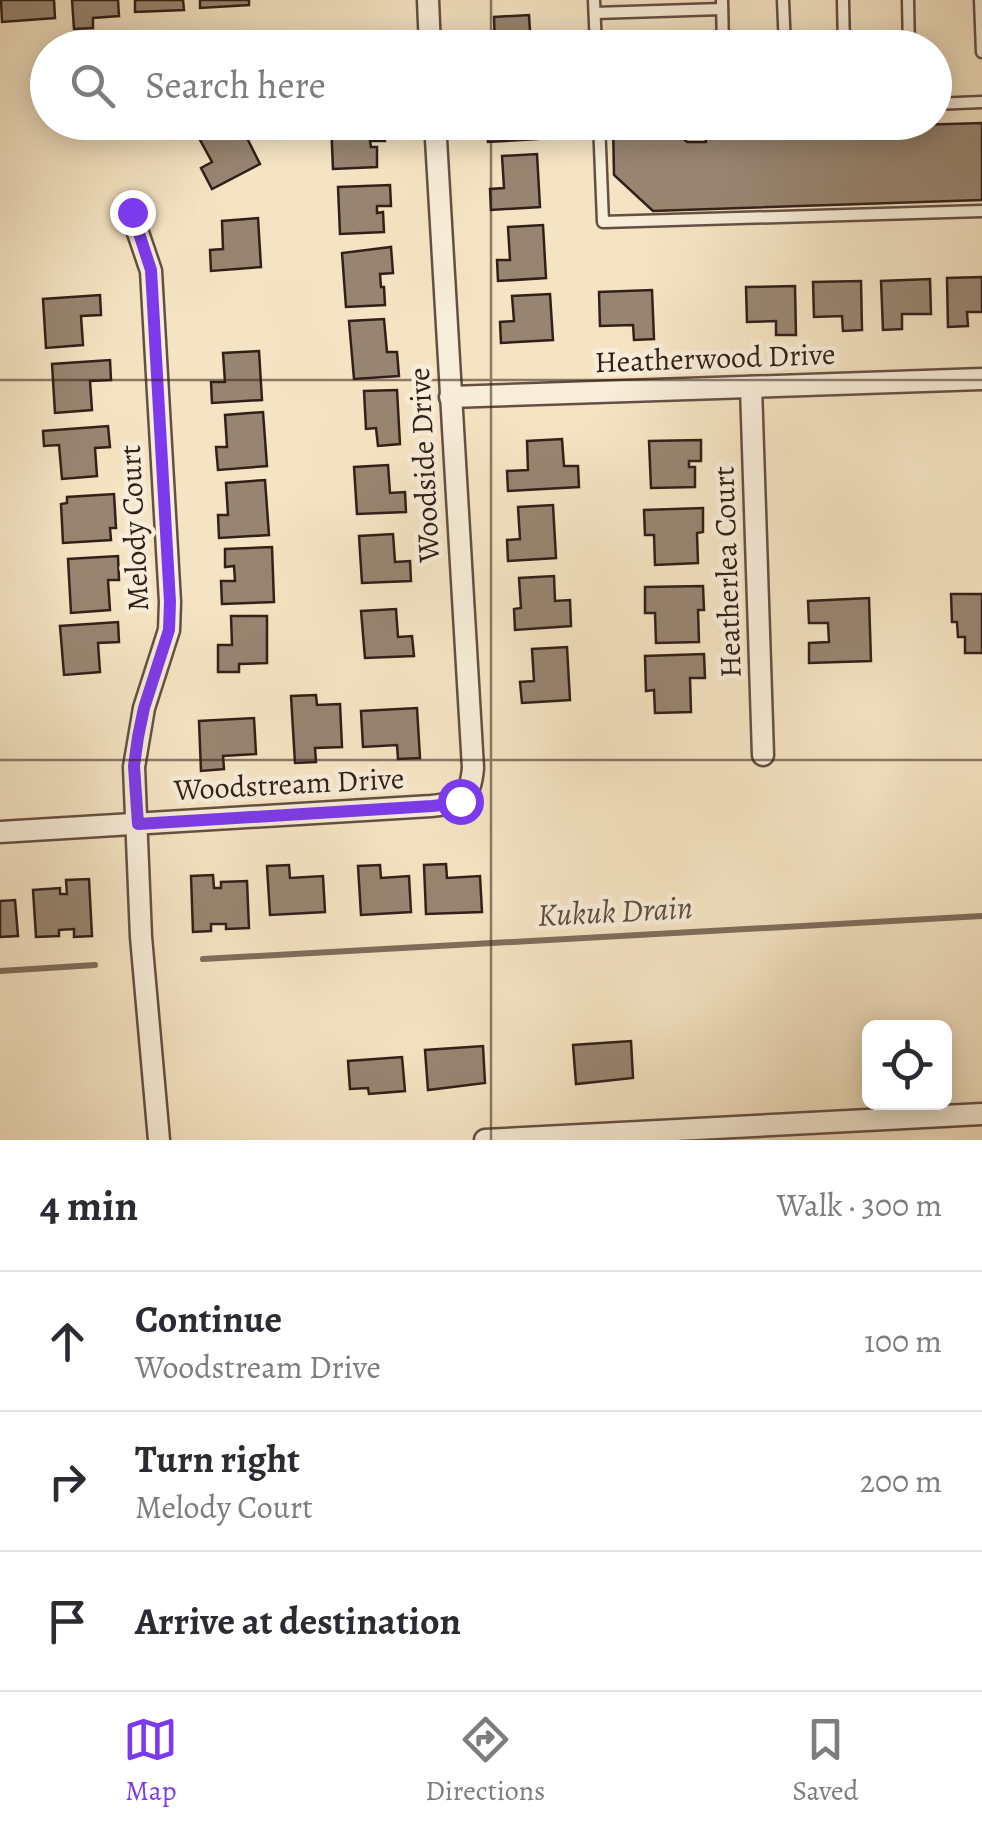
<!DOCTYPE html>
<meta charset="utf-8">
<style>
:root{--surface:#fff;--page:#f7f7f7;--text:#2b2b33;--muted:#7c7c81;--line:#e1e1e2;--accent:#7c3aed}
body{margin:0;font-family:Alegreya,serif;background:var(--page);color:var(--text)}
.controls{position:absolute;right:30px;bottom:30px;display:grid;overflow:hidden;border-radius:15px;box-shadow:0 5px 25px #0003}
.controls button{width:90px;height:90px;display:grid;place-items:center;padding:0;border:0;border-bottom:2px solid var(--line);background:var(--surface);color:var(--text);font:50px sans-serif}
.stop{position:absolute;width:30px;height:30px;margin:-22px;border:8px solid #7c3aed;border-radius:50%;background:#fff}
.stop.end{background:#7c3aed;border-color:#fff;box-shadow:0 2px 10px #0008}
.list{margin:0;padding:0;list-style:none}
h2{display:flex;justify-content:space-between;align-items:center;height:130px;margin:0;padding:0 40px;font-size:42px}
h2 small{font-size:32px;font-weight:400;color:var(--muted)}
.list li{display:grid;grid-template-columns:65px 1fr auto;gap:30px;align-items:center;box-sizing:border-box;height:140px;padding:0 40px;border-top:2px solid var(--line)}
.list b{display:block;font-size:38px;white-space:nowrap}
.list p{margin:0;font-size:32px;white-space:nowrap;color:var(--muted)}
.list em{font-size:32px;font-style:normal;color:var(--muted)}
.icon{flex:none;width:55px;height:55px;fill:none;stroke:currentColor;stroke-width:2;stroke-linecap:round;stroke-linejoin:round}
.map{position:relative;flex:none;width:982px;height:1140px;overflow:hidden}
.search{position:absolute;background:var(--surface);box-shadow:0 5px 25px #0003;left:30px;right:30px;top:30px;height:110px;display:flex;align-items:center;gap:25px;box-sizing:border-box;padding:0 35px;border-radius:55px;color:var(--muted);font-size:38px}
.sheet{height:550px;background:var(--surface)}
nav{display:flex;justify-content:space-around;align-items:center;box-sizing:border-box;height:140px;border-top:2px solid var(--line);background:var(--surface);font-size:28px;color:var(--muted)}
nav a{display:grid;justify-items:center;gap:5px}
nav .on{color:var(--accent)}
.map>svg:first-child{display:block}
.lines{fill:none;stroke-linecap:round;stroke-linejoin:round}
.stream{stroke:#806d5c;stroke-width:6}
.building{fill:#988571;stroke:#331f18;stroke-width:2.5}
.service-casing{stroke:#645043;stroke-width:15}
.minor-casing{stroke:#645043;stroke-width:25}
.service{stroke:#f8edd8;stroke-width:10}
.minor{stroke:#f8edd8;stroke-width:20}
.route{stroke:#7c3aed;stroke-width:12}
.grid{fill:none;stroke:#331f18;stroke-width:2.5;stroke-opacity:0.55}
.labels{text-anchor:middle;stroke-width:9;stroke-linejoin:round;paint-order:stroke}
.street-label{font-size:30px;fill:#331f18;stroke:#f8edd8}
.water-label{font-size:32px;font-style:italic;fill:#604c40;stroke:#f8edd8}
</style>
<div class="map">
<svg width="982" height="1140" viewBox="0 0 982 1140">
<rect width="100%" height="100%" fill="#f5e4c3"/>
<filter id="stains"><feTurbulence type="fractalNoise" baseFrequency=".002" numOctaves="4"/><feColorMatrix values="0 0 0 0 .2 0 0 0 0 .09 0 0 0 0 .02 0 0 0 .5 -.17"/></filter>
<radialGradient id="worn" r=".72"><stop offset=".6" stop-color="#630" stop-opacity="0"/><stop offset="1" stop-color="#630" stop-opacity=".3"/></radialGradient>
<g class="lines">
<g class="stream">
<path d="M203 959 982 916"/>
<path d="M0 971 95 965"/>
</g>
</g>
<g class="building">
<path d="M1 0H54L55 18 2 22Z"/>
<path d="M72 0H118L119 16 93 18V28L74 29Z"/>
<path d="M135 0H183L184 10 135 12Z"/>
<path d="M200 0H249V5L200 8Z"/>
<path d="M529 15 531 48H495L494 17Z"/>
<path d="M689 34V48H610V40L644 39V35Z"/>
<path d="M229 122H239L260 164 212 189 201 168 212 162 199 138Z"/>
<path d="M331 122H384L385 141H370L371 147H377V167L333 169Z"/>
<path d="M487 122H536L537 139 488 142Z"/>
<path d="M613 122H678V134L687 142H706V127L783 124V129L982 123V200L653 211 614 175Z"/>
<path d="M537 154 540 207 491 210 490 189 504 188 502 156Z"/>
<path d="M390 185 391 206H377V213L383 212 384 232 340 234 338 187Z"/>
<path d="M258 218 261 267 211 271 210 250 223 249 222 221Z"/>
<path d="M543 225 546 278 498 281 497 260H510L508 227Z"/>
<path d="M391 247 393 273 380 274 381 287H384L385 305 346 307 342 253Z"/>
<path d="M982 277V312H967L968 326 948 327 947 278Z"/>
<path d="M930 279 931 314H902V329L883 330 881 281Z"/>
<path d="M861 281 862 330 843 331 842 316 814 317 813 282Z"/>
<path d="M795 286 796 335H776V321L747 322 746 287Z"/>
<path d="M652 290 654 339 634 340 633 325 600 326 599 292Z"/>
<path d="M550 294 553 340 501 343 500 322 514 321 512 296Z"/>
<path d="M100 295 101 315 81 316 83 345 46 348 43 299Z"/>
<path d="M384 319 387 352H397L399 376 354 379 349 321Z"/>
<path d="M259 351 262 400 212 403 211 382H225L223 353Z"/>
<path d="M110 360 111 380 90 381 92 410 55 413 52 364Z"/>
<path d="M397 390 400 444 378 446 376 428 366 429 364 391Z"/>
<path d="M263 412 267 466 218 470 216 447H227L225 415Z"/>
<path d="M108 426 110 447 95 448 97 476 62 479 59 445 44 446 43 431Z"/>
<path d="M562 439 564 466H578L579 487 508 491 507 471 528 470 527 441Z"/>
<path d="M701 440V461H689V467H695V487L651 488 649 441Z"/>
<path d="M388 465 390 493 405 492 406 512 357 514 354 467Z"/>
<path d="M265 480 269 535 219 538 218 515H228L226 483Z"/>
<path d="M114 494 116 528H110L111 540 63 543 61 504 67 503V497Z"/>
<path d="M553 505 556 558 508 561 507 540 520 539 518 507Z"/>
<path d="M703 508V532L697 533 698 563 655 565 654 535H645L644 510Z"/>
<path d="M393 534 395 562 410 561 411 581 362 583 359 536Z"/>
<path d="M272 547 274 602 222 604 221 581H235L234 566 225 567V549Z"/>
<path d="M118 556 119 580H108L110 610 71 613 68 559Z"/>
<path d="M554 576 555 601 570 600 571 626 515 630 514 609 521 608 519 578Z"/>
<path d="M703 586 704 610H698L699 642 656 643 655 613H645V587Z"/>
<path d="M951 594H982V653H965V637H958L957 622H952Z"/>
<path d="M869 598 871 661 809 663V643L829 642 828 623H809L808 601Z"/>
<path d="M396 609 398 637 412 636 414 656 365 658 361 611Z"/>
<path d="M231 616H267V663L239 664V672H218V645H232Z"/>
<path d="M118 622 119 642 98 643 100 672 64 675 60 626Z"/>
<path d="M567 647 570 700 522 703 520 682 534 681 532 649Z"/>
<path d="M704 654 705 678H690L691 712 655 713 654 690 646 691 645 656Z"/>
<path d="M316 695 317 705 340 704 342 747 315 748 316 762 295 763 291 696Z"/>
<path d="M417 708 420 758 398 759 397 745 363 747 361 711Z"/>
<path d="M254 718 256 754 223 756 224 769 201 771 199 721Z"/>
<path d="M446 864 447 878 480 876 482 912 426 914 424 865Z"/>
<path d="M289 865 290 878 323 876 325 912 270 915 267 866Z"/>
<path d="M380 865 381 878 409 876 411 912 361 915 358 866Z"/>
<path d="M213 875 214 888H221V882L247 881 249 928 226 929V924H211V931L193 932 191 876Z"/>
<path d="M89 879 92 936 74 937V929L59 930V936L36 937 33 890 60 888V894H67L66 880Z"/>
<path d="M15 900 18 936 0 937V901Z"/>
<path d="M631 1041 633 1078 576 1084 573 1045Z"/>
<path d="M483 1046 485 1083 428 1090 425 1050Z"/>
<path d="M402 1057 405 1091 369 1094 368 1088 350 1089 348 1061Z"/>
</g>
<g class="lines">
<g class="service-casing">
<g id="service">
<path d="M594 0 596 48"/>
<path d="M722 0 723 48"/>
<path d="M783 0 785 48"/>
<path d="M843 0 844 48"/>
<path d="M908 0 909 48"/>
<path d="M980 0 982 52"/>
<path d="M595 13 722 9"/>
<path d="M934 104 982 102"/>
<path d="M599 122 603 222 982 211"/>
</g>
</g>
<g class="minor-casing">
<g id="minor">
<path d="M428 0 430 48"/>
<path d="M131 212 151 271 170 602 169 630 144 708 134 767 141 937 159 1140"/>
<path d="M751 387 763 755"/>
<path d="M450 397 982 379"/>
<path d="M0 832 431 806C461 803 470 800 473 768L435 122"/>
<path d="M485 1140 982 1114"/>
</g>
</g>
<use href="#service" class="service"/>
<use href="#minor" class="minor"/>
</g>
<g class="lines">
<path class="route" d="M132 212 151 270 170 602 169 630 144 708 138 737 134 766 138 824 432 806 453 804 460 801"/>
</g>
<path class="grid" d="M491 0V48M491 122V1140M0 380H982M0 760H982"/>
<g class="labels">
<g class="street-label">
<text transform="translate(715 358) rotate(-2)" y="10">Heatherwood Drive</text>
<text transform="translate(424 465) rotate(-93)" y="10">Woodside Drive</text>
<text transform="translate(134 528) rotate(-93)" y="10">Melody Court</text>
<text transform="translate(727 572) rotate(-92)" y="10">Heatherlea Court</text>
<text transform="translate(289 784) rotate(-3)" y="10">Woodstream Drive</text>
</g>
<g class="water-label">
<text transform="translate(615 911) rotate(-3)" y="11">Kukuk Drain</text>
</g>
</g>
<rect width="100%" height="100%" filter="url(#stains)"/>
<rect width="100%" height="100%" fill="url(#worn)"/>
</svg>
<div class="controls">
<button><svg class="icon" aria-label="locate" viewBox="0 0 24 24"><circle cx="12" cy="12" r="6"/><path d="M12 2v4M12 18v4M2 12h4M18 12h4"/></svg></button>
</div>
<div class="stop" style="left:460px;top:801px"></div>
<div class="stop end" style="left:132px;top:212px"></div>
<div class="search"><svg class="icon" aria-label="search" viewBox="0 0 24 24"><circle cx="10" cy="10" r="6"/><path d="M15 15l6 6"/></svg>Search here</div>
</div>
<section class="sheet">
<h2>4 min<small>Walk · 300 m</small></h2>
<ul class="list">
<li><svg class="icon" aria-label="ahead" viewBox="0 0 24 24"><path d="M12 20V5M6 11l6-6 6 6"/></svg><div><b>Continue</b><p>Woodstream Drive</p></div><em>100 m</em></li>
<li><svg class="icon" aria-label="right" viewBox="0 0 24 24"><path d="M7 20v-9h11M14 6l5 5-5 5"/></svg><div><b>Turn right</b><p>Melody Court</p></div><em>200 m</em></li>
<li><svg class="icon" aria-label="arrive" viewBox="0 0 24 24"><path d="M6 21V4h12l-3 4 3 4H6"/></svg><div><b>Arrive at destination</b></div></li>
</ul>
</section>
<nav>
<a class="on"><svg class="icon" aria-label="map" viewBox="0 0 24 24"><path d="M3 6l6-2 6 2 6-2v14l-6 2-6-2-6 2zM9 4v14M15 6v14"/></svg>Map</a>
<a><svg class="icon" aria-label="directions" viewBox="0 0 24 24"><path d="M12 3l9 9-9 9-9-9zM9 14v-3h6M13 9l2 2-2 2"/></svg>Directions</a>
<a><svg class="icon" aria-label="saved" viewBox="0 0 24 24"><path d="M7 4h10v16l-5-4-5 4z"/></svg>Saved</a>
</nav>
